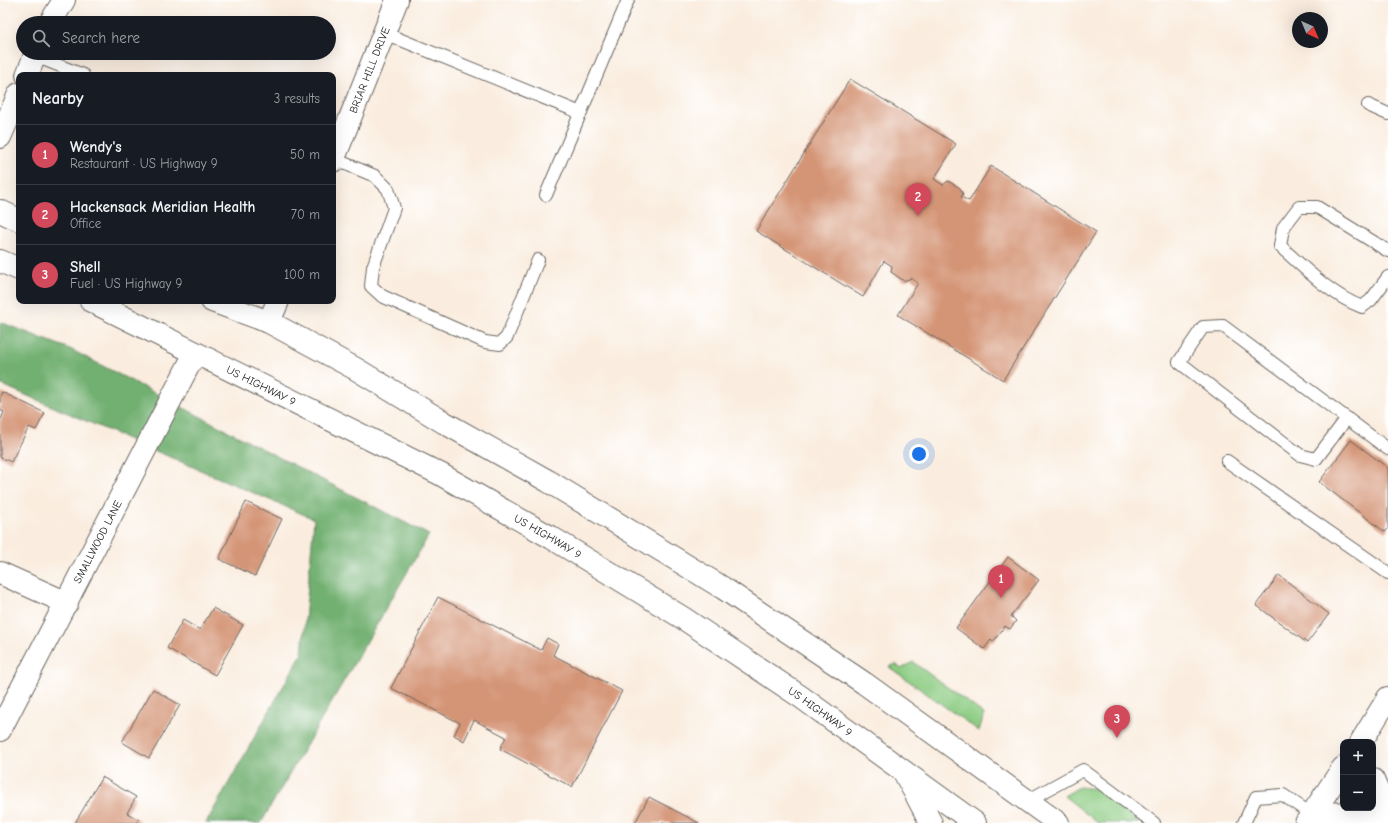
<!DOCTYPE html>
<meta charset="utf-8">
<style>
:root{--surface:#171b24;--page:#20242c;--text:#f1f3f6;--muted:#9ea1a6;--line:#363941;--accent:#d1495b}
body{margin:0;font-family:"Comic Neue",sans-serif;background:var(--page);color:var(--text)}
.controls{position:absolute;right:12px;bottom:12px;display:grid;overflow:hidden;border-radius:8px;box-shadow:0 4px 16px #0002}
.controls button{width:36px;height:36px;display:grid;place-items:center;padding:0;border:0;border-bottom:1px solid var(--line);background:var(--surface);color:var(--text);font:20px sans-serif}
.compass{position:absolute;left:1292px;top:12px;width:36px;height:36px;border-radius:50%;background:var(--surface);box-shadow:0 4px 16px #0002;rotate:136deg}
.you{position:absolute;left:919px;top:454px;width:14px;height:14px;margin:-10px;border:3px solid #fff;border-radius:50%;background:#1a73e8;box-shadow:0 0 0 6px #1a73e833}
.badge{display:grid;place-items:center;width:26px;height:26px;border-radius:50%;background:var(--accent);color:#fff;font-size:13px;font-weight:700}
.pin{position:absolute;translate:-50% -33px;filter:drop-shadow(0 1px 2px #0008)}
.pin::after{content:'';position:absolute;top:21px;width:14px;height:12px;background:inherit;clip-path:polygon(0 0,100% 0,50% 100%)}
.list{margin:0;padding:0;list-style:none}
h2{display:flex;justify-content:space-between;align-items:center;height:52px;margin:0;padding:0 16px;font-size:17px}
h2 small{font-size:13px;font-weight:400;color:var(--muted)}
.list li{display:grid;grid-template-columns:26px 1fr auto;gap:12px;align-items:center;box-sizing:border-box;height:60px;padding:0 16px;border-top:1px solid var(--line)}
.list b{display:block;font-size:15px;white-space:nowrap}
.list p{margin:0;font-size:13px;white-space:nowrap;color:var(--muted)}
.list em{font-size:13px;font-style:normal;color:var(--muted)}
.icon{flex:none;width:22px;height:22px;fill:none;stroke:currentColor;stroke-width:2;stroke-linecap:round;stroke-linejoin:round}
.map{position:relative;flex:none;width:1388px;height:823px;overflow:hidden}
.search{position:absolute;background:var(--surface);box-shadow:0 4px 16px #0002;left:16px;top:16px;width:320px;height:44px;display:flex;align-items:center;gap:10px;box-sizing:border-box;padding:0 14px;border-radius:22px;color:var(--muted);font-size:15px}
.panel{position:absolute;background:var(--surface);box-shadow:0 4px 16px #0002;left:16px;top:72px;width:320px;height:232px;border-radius:8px}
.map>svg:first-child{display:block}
.green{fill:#8dcc83;stroke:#547450}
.forest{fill:#72b071;stroke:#476646}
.building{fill:#d49476}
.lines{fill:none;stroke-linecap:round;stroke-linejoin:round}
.service-casing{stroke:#6a6560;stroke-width:14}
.minor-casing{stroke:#6a6560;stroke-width:24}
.tertiary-casing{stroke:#6a6560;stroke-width:24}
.trunk-casing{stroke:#6a6560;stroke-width:24}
.service{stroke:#fff;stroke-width:12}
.minor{stroke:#fff;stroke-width:22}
.tertiary{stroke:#fff;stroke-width:22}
.trunk{stroke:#fff;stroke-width:22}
.labels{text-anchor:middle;stroke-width:3;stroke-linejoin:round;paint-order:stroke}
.street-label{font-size:11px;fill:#1c1c1c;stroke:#fff}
</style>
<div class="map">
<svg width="1388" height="823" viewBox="0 0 1388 823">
<rect width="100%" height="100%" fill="#fff"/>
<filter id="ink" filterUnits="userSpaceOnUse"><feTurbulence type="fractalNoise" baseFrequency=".025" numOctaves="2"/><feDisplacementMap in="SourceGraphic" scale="8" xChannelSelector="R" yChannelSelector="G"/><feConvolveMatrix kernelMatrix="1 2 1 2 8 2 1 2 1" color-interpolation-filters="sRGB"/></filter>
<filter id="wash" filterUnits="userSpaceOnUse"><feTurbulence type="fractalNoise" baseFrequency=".012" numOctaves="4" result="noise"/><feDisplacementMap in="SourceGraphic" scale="16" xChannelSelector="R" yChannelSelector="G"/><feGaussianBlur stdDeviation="0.9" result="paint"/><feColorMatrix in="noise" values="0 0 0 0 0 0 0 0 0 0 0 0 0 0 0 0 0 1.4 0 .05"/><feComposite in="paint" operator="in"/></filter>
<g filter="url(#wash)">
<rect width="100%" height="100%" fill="#faeddf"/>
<g class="green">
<path d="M913 662 984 714 979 731 889 667 896 664 901 669Z"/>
<path d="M1079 787 1097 789 1139 823H1098L1064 796Z"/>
</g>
<path class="forest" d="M0 322 70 349 429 535 261 823H206L302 653 314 519 0 384Z"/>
<g id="blocks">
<g class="building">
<path d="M850 79 956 144 934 179 943 185 948 181 960 188 963 194 961 197 969 201 991 166 1096 232 1003 380 898 315 918 283 911 278 904 281 891 272 892 266 884 261 863 297 756 231Z"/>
<path d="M2 392 45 413 36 430 29 427 11 462 0 457V421L4 412 0 410V396Z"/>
<path d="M1351 440 1388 468V529L1385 532 1319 482Z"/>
<path d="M246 502 282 519 255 576 219 559Z"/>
<path d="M1008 557 1039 580 1011 616 1016 621 1010 629 1005 626 993 642 991 640 984 649 956 628Z"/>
<path d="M1279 575 1329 614 1307 643 1256 605Z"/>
<path d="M438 597 541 650 547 638 558 644 553 655 622 691 572 787 500 749 506 737 474 720 464 741 454 735 460 723 391 688Z"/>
<path d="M213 608 243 625 215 675 167 648 183 620 200 630Z"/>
<path d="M153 689 180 705 149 758 122 742Z"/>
<path d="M102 777 136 797 127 813 139 820 137 823H75Z"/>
<path d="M649 797 699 823H635Z"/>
</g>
</g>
</g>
<g filter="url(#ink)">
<use href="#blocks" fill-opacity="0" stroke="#6a6560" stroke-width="1"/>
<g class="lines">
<g class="service-casing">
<g id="service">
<path d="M384 33 581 113"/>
<path d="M35 56 83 75"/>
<path d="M1368 105 1388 114"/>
<path d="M334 159 375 176 388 189 394 208 373 267 371 286 382 296 485 342 500 344 507 337 538 260"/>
<path d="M546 195 628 0"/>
<path d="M1388 251 1317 207H1299L1283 228 1280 246C1304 268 1331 295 1362 307L1371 300 1388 277"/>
<path d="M1347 418 1316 459 1300 455 1179 362 1203 327 1223 326 1388 449"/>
<path d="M1227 461 1388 573"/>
<path d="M1027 801 1083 770 1154 823"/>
<path d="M1244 823 1256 797 1283 795 1311 814"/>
</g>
</g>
<g class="minor-casing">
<g id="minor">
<path d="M50 23 64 0"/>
<path d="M27 75 36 53"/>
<path d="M0 137 19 94"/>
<path id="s1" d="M333 161 397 0"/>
<path d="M269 322 278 301"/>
<path d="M0 573 67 603"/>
<path id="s2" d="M0 730 195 353"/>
</g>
</g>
<g class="tertiary-casing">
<g id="tertiary">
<path d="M1361 742 1388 698"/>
<path d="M1306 823 1343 768"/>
</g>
</g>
<g class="trunk-casing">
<g id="trunk">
<path d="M0 211 19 220"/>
<path d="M0 261 19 269"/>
<path id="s3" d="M91 301 440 474 552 538 683 618 801 697 975 823"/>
<path d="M212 301 269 322 356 369 445 423 548 481 723 588 864 683 1058 823"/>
<path d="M905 774 931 823"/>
<path d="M1373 780 1388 815"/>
<path d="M1311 814 1362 813 1385 823"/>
</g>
</g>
<use href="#service" class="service"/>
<use href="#minor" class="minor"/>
<use href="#tertiary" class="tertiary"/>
<use href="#trunk" class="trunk"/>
</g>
</g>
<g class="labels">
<g class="street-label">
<text dy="4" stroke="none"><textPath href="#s1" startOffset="98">BRIAR HILL DRIVE</textPath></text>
<text dy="4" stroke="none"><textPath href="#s3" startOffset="190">US HIGHWAY 9</textPath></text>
<text dy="4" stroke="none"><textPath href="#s3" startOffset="514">US HIGHWAY 9</textPath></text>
<text dy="4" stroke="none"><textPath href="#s2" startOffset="212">SMALLWOOD LANE</textPath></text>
<text dy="4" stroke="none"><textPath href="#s3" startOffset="838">US HIGHWAY 9</textPath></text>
</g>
</g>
</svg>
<div class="controls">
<button>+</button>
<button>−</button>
</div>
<svg class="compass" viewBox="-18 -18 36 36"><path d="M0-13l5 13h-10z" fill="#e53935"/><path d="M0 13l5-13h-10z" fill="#9ea1a6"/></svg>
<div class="you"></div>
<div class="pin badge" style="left:1001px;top:598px">1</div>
<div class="pin badge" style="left:918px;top:216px">2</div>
<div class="pin badge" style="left:1117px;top:738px">3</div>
<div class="search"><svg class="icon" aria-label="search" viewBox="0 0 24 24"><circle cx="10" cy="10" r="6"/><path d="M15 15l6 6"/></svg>Search here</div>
<section class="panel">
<h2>Nearby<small>3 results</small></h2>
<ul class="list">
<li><span class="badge">1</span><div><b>Wendy's</b><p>Restaurant · US Highway 9</p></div><em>50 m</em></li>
<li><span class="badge">2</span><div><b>Hackensack Meridian Health</b><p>Office</p></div><em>70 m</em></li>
<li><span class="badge">3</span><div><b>Shell</b><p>Fuel · US Highway 9</p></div><em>100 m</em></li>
</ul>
</section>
</div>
